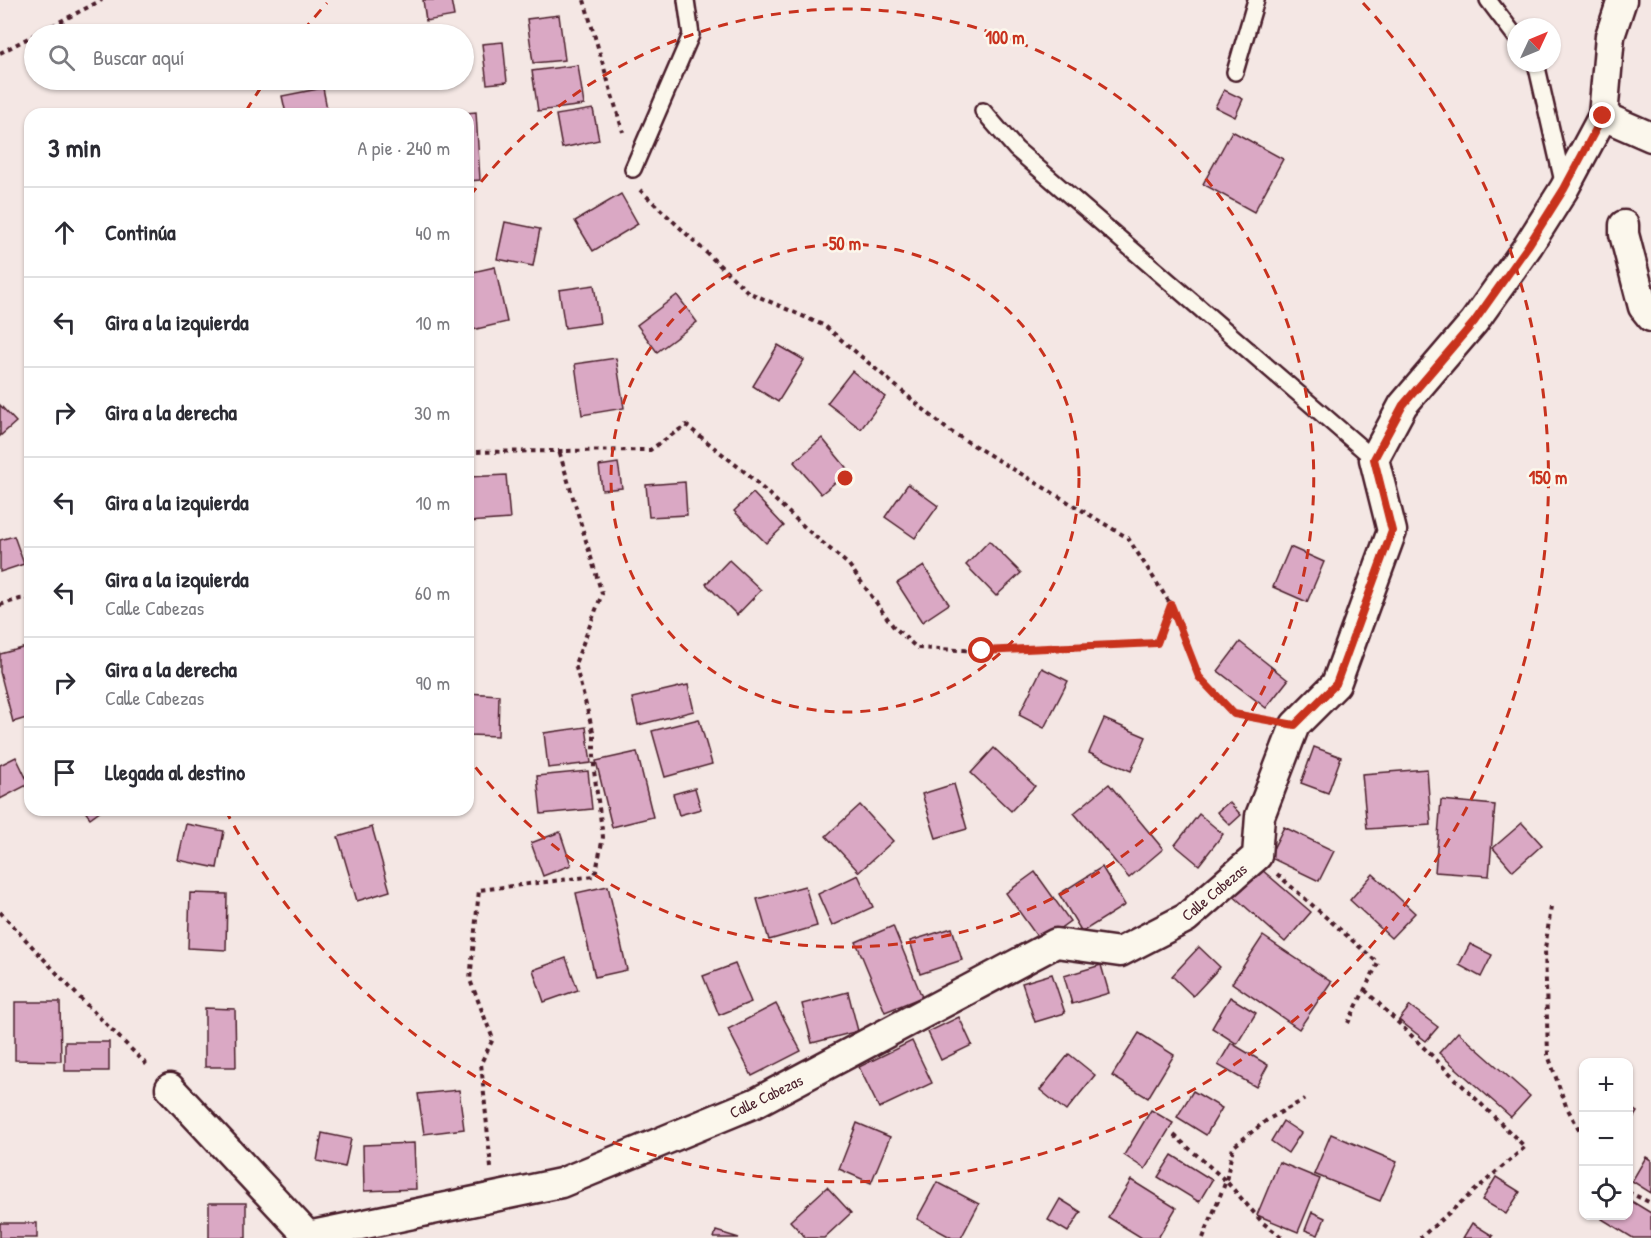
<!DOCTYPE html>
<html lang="es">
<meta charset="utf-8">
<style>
:root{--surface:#fff;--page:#f2f2f3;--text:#2b2b33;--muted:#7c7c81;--line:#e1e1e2}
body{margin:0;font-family:"Patrick Hand",sans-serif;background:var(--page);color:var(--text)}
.controls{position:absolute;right:18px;bottom:18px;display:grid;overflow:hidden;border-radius:12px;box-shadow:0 2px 4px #0004}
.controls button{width:54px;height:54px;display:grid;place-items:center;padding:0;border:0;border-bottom:2px solid var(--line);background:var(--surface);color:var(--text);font:30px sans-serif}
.compass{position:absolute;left:1507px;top:18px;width:54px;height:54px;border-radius:50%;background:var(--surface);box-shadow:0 2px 4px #0004;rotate:46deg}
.stop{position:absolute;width:18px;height:18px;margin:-14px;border:4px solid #c8321e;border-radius:50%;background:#fff}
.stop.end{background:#c8321e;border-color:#fff;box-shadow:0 2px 6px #0008}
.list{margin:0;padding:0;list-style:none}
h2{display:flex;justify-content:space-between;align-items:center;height:78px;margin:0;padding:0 24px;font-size:26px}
h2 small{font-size:20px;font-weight:400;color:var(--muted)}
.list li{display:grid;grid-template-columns:39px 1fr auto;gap:18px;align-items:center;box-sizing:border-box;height:90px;padding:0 24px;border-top:2px solid var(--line)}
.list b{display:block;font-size:22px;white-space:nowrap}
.list p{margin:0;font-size:20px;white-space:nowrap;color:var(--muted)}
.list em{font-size:20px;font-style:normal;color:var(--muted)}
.icon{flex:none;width:33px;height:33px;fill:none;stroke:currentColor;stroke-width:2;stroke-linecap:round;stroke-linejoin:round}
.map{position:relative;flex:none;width:1651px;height:1238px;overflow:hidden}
.search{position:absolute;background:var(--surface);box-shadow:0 2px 4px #0004;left:24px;top:24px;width:450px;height:66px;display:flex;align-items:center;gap:15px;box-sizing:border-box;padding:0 21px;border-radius:33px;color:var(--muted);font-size:22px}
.panel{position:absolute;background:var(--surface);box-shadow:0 2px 4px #0004;left:24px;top:108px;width:450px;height:708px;border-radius:18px}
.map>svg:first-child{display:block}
.building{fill:#daa8c4;stroke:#4a1f2b;stroke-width:1.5}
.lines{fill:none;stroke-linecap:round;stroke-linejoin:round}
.service-casing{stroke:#4a1f2b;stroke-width:20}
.minor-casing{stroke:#4a1f2b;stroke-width:33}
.path{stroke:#4a1f2b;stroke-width:4;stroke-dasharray:4.5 4.5;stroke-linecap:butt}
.service{stroke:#fbf7ec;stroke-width:15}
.minor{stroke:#fbf7ec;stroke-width:28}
.route{stroke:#c8321e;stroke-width:8}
.ring{fill:none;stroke:#c8321e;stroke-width:3;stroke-dasharray:10 8}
.labels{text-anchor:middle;stroke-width:5;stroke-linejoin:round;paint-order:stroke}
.street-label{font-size:16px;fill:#4a1f2b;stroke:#fbf7ec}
.centre{fill:#c8321e;stroke:#fbf7ec;stroke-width:3}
.ring-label{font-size:18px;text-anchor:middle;font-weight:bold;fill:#c8321e;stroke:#fbf7ec;stroke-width:5;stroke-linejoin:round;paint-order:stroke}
</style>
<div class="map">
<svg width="1651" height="1238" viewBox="0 0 1651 1238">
<rect width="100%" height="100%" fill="#f4e7e4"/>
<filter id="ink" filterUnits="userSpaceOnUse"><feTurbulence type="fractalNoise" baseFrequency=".0167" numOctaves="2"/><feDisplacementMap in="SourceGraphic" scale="12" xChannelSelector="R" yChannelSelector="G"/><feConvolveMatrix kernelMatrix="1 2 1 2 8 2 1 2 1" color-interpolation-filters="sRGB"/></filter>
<g filter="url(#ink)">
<g class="building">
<path d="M423 0H451L454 16 426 21Z"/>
<path d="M559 15 565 60 533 63 527 19Z"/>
<path d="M503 42 507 82 487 84 482 44Z"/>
<path d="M578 65 584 105 538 111 532 71Z"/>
<path d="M323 88 328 114H286L282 96Z"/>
<path d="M1224 90 1243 99 1235 117 1215 107Z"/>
<path d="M593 109 599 140 562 148 556 115Z"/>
<path d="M476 112 480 180 468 181V114H454Z"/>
<path d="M1232 131 1283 159 1254 212 1203 184Z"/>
<path d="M621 194 638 224 593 251 575 221Z"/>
<path d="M505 222 540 229 533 266 497 259Z"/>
<path d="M495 267 507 322 468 331V273Z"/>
<path d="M594 285 600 323 565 328 559 290Z"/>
<path d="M677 295 697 322 657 352 637 325Z"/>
<path d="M778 345 804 360 778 402 753 386Z"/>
<path d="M616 358 624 408 582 415 575 364Z"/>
<path d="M852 371 885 397 861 429 827 403Z"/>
<path d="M0 405 16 422 0 436Z"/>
<path d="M822 438 849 471 821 494 794 462Z"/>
<path d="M618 463 622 488 602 490 599 466Z"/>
<path d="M506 475 510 519 468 522V477Z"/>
<path d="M685 482 687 515 649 517 646 485Z"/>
<path d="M908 484 938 506 915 538 885 517Z"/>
<path d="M753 493 784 526 766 543 734 511Z"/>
<path d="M14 536 24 564 0 572V540Z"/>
<path d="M989 541 1021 573 996 596 966 565Z"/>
<path d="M1290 547 1324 562 1307 602 1273 587Z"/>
<path d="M729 560 761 590 737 615 706 584Z"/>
<path d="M924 566 949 604 922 622 897 583Z"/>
<path d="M1240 642 1288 680 1266 708 1218 671Z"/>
<path d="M30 646V717L13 722 0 672V654Z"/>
<path d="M1042 668 1068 681 1044 728 1019 715Z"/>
<path d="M688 685 694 711 638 725 632 698Z"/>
<path d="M468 693 499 695 498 736 468 735Z"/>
<path d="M699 719 712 764 665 777 652 731Z"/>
<path d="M1104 719 1146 737 1131 771 1089 753Z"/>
<path d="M586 727 591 763 548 768 544 733Z"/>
<path d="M1314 747 1341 757 1328 793 1301 783Z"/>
<path d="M994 748 1035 786 1011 811 971 773Z"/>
<path d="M637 752 653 817 612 827 596 761Z"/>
<path d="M16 757 29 784 0 799V765Z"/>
<path d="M1427 769 1431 825 1367 829 1362 774Z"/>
<path d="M588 771 592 809 541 814 537 776Z"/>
<path d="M954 784 967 829 936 838 922 794Z"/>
<path d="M1109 784 1163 849 1129 878 1074 813Z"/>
<path d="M695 788 701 809 679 815 673 794Z"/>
<path d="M1441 800 1495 805 1489 876 1435 872Z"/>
<path d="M1229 802 1241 815 1230 825 1217 812Z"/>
<path d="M860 805 893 841 859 872 826 836Z"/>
<path d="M84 810H101L90 818Z"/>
<path d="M1199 814 1223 834 1199 865 1175 845Z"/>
<path d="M1522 823 1542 845 1513 871 1493 848Z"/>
<path d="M186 824 224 831 217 868 178 860Z"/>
<path d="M372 827 390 891 357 901 338 837Z"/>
<path d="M1284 827 1334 851 1319 881 1269 857Z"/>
<path d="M560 832 571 865 543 876 531 843Z"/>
<path d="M1255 864 1311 912 1285 942 1230 893Z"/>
<path d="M1102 867 1125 905 1082 932 1059 894Z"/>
<path d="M1035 872 1070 921 1041 942 1006 893Z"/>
<path d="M1373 874 1415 913 1391 938 1350 900Z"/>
<path d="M858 875 873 907 832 926 818 894Z"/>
<path d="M608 886 627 970 595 977 576 893Z"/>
<path d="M805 886 817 926 769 940 757 899Z"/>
<path d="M190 893 227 894 226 950 188 948Z"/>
<path d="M893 926 922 997 885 1012 856 942Z"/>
<path d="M952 928 962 960 920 974 910 941Z"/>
<path d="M1263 936 1331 982 1299 1029 1232 983Z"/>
<path d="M1470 944 1492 955 1481 977 1459 965Z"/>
<path d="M1199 947 1220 967 1193 996 1172 976Z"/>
<path d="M566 958 578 990 544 1002 533 970Z"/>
<path d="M735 964 751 1002 719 1015 703 976Z"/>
<path d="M1101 965 1109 993 1072 1004 1064 976Z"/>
<path d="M1052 974 1065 1013 1035 1022 1022 983Z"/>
<path d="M848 992 858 1031 812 1043 802 1004Z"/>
<path d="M1230 997 1256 1013 1237 1044 1212 1028Z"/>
<path d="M15 1002H60L61 1061 15 1060Z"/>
<path d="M776 1004 801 1051 752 1076 728 1029Z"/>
<path d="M1410 1006 1438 1027 1426 1041 1399 1020Z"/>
<path d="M205 1008 235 1009 236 1067H205Z"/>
<path d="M959 1017 972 1045 941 1060 928 1032Z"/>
<path d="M1458 1032 1530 1096 1511 1117 1439 1053Z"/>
<path d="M1139 1033 1174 1055 1148 1098 1112 1076Z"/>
<path d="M912 1041 932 1083 879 1108 859 1067Z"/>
<rect x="65" y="1042" width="44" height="29"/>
<path d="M1231 1043 1268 1065 1256 1087 1218 1065Z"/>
<path d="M1069 1054 1095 1075 1066 1111 1040 1090Z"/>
<path d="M459 1090 464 1129 424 1134 418 1094Z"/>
<path d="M1193 1091 1222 1108 1206 1135 1177 1117Z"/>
<path d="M1628 1106 1637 1112 1628 1126Z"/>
<path d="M1151 1110 1173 1123 1145 1169 1124 1155Z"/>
<path d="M1283 1121 1301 1133 1288 1153 1271 1141Z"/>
<path d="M857 1123 890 1137 871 1183 839 1169Z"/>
<path d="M322 1133 351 1139 345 1167 317 1161Z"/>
<path d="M1331 1134 1397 1162 1380 1201 1314 1174Z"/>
<path d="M414 1143 416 1189 364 1191 363 1145Z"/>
<path d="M1172 1155 1212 1180 1199 1202 1158 1177Z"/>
<path d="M1646 1157 1651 1160V1193L1632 1181Z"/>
<path d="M1279 1162 1320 1179 1298 1232 1257 1215Z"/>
<path d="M1496 1177 1520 1192 1506 1214 1482 1200Z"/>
<path d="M1131 1180 1176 1208 1158 1238H1142L1108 1217Z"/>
<path d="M937 1182 979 1204 961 1238H952L917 1219Z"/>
<path d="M827 1187 851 1213 824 1238H806L790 1221Z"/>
<path d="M1060 1199 1081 1212 1068 1232 1048 1220Z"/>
<path d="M1628 1199 1651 1213V1238H1633L1602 1219 1604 1216H1628Z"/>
<rect x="209" y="1203" width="37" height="35"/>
<path d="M1312 1212 1325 1218 1318 1235 1305 1230Z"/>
<rect x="0" y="1223" width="37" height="15"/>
<path d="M1472 1223 1493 1236 1492 1238H1463Z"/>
<path d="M716 1231 739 1238H714Z"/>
</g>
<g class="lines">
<g class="service-casing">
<g id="service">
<path d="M1488 0 1516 37"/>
<path d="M1536 63 1564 186"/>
<path d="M1235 72 1256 0"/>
<path d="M983 111 1016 149 1374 459"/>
<path d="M633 169 691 35 686 0"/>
</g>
</g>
<g class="minor-casing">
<g id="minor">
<path d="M1603 116 1651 137"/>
<path d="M1624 225V234L1643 307 1651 317"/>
<path d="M170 1088 308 1236V1238"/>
<path d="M308 1236 561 1183 755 1103 1056 943 1120 952 1186 918 1257 856 1260 816 1295 725 1336 684 1392 531 1374 459 1403 405 1474 322 1528 246 1564 189 1603 116 1610 36 1622 0"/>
</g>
</g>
<g class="path">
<path d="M584 0 623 132"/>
<path d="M36 34 102 0"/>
<path d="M0 53 34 35"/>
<path d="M640 190 748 292 825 326 948 430 1128 538 1171 605 1199 677 1234 714 1267 720"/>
<path d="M468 452 650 450 686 425 746 473 811 533 849 565 893 626 917 648 982 651 1157 643 1171 606"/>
<path d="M0 605 20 599 30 598"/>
<path d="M1277 874 1378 963 1348 1023"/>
<path d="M1551 907 1545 949 1548 1055 1566 1106 1584 1138"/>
<path d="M0 912 80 998 149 1067"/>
<path d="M1365 990 1525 1147 1420 1238"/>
<path d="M1174 1135 1226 1181 1263 1223 1283 1238"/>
<path d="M491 1168 481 1063 493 1039 470 980 479 890 595 876 603 837 594 771V735L575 664 602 594 559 451"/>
<path d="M1628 1192 1651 1203"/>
<path d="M1203 1238 1226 1181 1233 1147 1267 1120 1305 1099"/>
</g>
<use href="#service" class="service"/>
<use href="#minor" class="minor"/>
</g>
</g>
<g class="lines" filter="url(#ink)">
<path class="route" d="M982 651 1157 643 1171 605 1199 677 1234 714 1295 725 1336 684 1392 531 1374 459 1403 405 1474 322 1528 246 1564 189 1603 116"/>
</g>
<g class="ring">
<circle cx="845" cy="478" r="234"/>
<path d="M470 196A469 469 0 1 1 470 760"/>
<path d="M246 111A703 703 0 0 1 266 80M303 31A703 703 0 0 1 327 3M1363 3A703 703 0 1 1 227 813"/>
</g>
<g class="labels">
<g class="street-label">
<text transform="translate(1214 892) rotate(-40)" y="6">Calle Cabezas</text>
<text transform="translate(766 1096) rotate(-26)" y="6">Calle Cabezas</text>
</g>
</g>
<circle cx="845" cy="478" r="9" class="centre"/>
<g class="ring-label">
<text x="1005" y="44">100 m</text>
<text x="845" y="250">50 m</text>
<text x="1548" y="484">150 m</text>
</g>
</svg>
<div class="controls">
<button>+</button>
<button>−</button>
<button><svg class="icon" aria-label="locate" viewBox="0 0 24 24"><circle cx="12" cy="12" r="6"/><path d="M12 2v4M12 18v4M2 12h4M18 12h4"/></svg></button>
</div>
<svg class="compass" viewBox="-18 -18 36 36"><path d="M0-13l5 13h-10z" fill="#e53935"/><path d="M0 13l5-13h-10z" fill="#7c7c81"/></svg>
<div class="stop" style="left:982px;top:651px"></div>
<div class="stop end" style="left:1603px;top:116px"></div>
<div class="search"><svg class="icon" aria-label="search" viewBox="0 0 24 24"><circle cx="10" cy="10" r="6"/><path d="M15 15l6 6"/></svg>Buscar aquí</div>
<section class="panel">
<h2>3 min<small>A pie · 240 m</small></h2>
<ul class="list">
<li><svg class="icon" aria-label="ahead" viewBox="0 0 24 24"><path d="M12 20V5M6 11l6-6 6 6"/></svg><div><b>Continúa</b></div><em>40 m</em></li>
<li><svg class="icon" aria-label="left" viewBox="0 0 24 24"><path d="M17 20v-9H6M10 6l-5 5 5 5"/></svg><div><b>Gira a la izquierda</b></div><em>10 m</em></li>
<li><svg class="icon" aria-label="right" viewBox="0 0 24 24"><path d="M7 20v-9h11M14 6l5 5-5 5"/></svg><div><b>Gira a la derecha</b></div><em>30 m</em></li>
<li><svg class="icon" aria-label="left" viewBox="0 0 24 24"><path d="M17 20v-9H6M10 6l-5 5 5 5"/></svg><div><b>Gira a la izquierda</b></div><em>10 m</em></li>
<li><svg class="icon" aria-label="left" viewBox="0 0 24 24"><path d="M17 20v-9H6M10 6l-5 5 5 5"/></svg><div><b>Gira a la izquierda</b><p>Calle Cabezas</p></div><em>60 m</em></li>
<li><svg class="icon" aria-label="right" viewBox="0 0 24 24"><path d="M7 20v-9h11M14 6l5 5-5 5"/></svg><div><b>Gira a la derecha</b><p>Calle Cabezas</p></div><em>90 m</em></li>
<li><svg class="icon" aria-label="arrive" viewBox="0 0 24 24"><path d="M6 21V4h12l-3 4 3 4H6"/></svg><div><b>Llegada al destino</b></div></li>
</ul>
</section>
</div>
